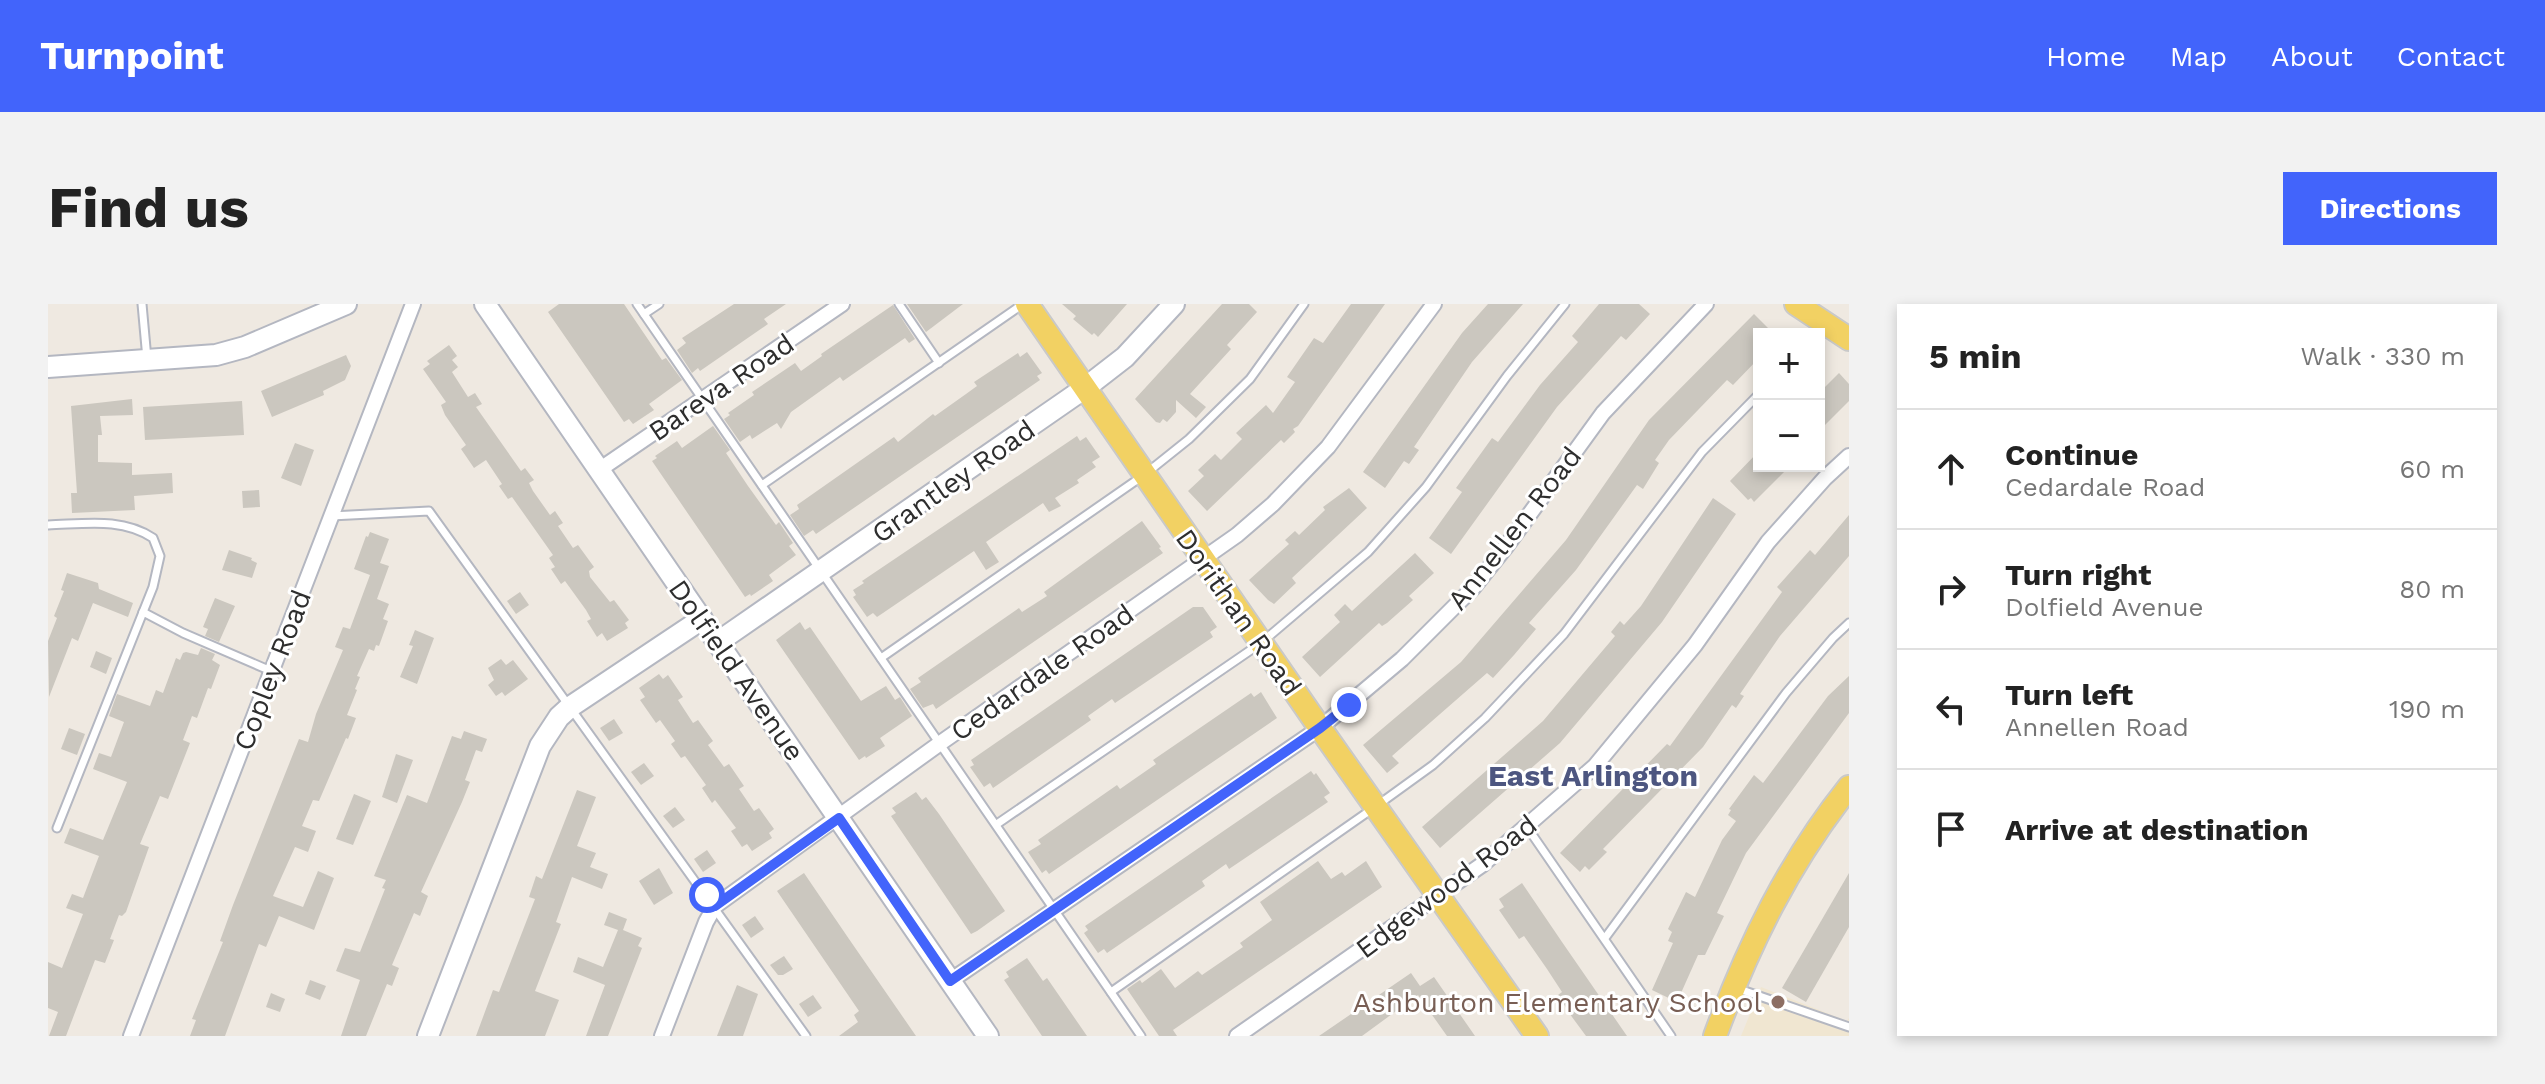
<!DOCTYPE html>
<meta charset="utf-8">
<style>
:root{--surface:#fff;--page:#f2f2f2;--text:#222;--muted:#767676;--line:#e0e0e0;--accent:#4264fb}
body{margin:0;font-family:"Work Sans",sans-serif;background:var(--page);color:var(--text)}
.controls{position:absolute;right:24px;top:24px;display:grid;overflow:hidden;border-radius:0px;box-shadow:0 4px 12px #0003}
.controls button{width:72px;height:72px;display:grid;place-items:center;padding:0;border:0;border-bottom:2px solid var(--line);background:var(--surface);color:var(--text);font:40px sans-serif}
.stop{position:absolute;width:24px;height:24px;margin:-18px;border:6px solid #4264fb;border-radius:50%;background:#fff}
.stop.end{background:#4264fb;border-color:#fff;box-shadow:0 2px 8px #0008}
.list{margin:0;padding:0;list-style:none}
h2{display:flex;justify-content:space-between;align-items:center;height:104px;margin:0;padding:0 32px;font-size:34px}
h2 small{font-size:26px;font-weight:400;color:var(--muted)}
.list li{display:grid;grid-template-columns:52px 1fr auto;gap:24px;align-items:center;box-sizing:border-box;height:120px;padding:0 32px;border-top:2px solid var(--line)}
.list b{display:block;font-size:30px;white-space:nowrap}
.list p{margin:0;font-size:26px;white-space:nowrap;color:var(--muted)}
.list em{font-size:26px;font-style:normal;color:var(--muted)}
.icon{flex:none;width:44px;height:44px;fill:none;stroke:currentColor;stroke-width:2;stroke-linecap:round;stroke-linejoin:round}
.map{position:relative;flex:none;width:1801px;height:732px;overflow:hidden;border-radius:0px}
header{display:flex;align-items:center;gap:48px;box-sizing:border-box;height:112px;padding:0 40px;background:var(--accent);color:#fff}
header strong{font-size:38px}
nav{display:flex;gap:44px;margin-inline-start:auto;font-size:28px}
.intro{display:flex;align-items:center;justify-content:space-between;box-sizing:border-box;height:192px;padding:0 48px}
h1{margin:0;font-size:56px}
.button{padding:20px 36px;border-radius:0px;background:var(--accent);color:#fff;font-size:28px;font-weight:700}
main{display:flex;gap:48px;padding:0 48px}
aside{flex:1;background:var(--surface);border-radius:0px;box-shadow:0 4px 12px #0003}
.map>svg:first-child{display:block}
.education{fill:#f0e6d1}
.building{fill:#cbc7bf}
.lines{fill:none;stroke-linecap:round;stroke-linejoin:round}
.lane-casing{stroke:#b4b7c1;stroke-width:11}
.street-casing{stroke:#b4b7c1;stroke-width:18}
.secondary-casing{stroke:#b4b7c1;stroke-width:24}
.primary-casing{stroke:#c9c9c9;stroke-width:26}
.lane{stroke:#fff;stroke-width:7}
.street{stroke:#fff;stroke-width:14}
.secondary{stroke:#fff;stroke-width:20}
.primary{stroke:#f2d163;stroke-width:22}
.route{stroke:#4264fb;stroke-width:10}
.education-dot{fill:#8d6e63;stroke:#fff;stroke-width:3}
.labels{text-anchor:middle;stroke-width:6;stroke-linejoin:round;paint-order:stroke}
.street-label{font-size:28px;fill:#2e2e2e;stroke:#fff}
.education-label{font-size:28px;fill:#785e54;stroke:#fff;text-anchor:end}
.neighbourhood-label{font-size:30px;font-weight:bold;fill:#4d5680;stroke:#fff}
</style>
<header>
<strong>Turnpoint</strong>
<nav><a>Home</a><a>Map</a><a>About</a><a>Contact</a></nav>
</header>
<div class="intro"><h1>Find us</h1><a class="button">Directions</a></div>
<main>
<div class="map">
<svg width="1801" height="732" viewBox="0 0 1801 732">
<rect width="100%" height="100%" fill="#efe9e1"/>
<path class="education" d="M1713 683 1799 717 1801 714V732H1693Z"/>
<g class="building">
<path d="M511 0H576L614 56 618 54 634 76 601 100 606 106 585 120 581 115 576 118 500 8Z"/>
<path d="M686 0H738L716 15 720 20 652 67 650 64 644 69 629 46 638 39 634 34Z"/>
<path d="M859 0H915L878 28Z"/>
<path d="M1014 0H1079L1050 33 1046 29 1044 31 1025 15 1028 12Z"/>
<path d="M1174 0H1201L1209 8 1179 41 1183 45 1142 90 1158 103 1148 114 1128 96V108L1119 118 1115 115 1112 119 1108 118 1087 95Z"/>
<path d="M1303 0H1337L1250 122 1245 125 1247 128 1236 139 1233 136 1159 207 1140 187 1156 172 1150 166 1167 150 1173 156 1194 135 1188 129 1218 101 1225 109 1247 78 1239 73 1266 34 1275 39Z"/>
<path d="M1440 0H1475L1424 58 1366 143 1371 146 1361 160 1356 157 1337 184 1315 168 1414 29Z"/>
<path d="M1551 0H1591L1602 10 1578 36 1573 32 1509 103 1403 250 1381 234 1414 188 1408 184 1444 134 1450 138 1492 81 1530 38 1524 32Z"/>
<path d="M845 1 867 35 861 39 857 34 795 77 792 73 743 108 733 125 729 119 704 135 702 131 692 138 676 115 682 111 680 109 706 91 704 88 747 59 753 67 774 52 773 50Z"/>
<path d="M1706 10 1726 30H1711V54L1685 81 1679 76 1621 136 1607 156 1611 159 1595 185 1589 181 1528 266 1481 319 1488 325 1466 351 1445 374 1439 369 1344 452 1351 459 1339 469 1315 441 1413 358 1518 236 1601 116Z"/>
<path d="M401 41 409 52 404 56 410 63 404 68 420 93 427 89 434 100 428 103 473 167 477 164 486 176 481 179 485 187 502 211 507 207 515 219 510 222 525 244 530 241 546 263 541 267 542 273 562 298 566 296 581 316 577 319 580 324 559 337 554 329 549 333 539 317 543 315 538 306 517 277 513 280 503 265 507 263 501 254 505 251 464 193 460 195 451 182 454 180 438 156 426 164 413 145 418 141 397 111 393 101 398 98 375 65 382 60 379 57Z"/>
<path d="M979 48 994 69 989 72 992 76 768 230 765 226 756 232 742 211 751 205 749 201 846 133 850 138 885 110 887 112 918 90 929 82 926 78 970 49 972 53Z"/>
<path d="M298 51 303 62 297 76 275 87 276 91 224 113 213 87Z"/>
<path d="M1791 69 1801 80V97L1771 127V89Z"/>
<path d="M84 95 85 111 52 112 54 131H50V158L84 159V171L124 169 125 189 86 192 87 206 24 209 23 189H29L23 102Z"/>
<path d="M194 97 196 131 97 136 95 103Z"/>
<path d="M665 122 682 146 678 149 700 182 728 221 731 218 745 239 741 242 748 251 721 271 725 277 703 292 702 290 697 293 604 157 609 154 607 152 629 137 634 144Z"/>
<path d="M1029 132 1032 137 1038 133 1052 153 1044 158 1048 163 1029 176 1031 179 1007 194 1013 202 1001 208 995 199 938 238 951 258 938 266 926 247 835 309 829 313 825 309 819 313 805 293 808 291 805 286 816 279 814 277Z"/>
<path d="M247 139 266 146 253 182 233 174Z"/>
<path d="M1711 147V162H1742L1706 198 1703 194 1700 196 1682 177Z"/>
<path d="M1301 184 1319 204 1244 274 1248 279 1226 300 1220 296 1201 276 1241 240 1237 236 1247 227 1251 231 1277 206 1275 203Z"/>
<path d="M211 186 212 203 195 204 194 187Z"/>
<path d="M1665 194 1688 210 1614 318 1512 439 1392 544 1374 523 1495 417 1567 332 1563 328 1572 317 1576 321 1593 302Z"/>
<path d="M1801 211V252L1732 332 1692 390 1696 392 1688 404 1684 401 1655 443 1555 545 1559 548 1541 566 1537 562 1532 568 1512 549 1619 440 1622 442 1734 288 1729 283 1762 246 1767 251Z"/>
<path d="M1094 217 1113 243 1111 244 1115 249 888 405 885 400 875 404 862 385 873 378 870 374 971 304 974 308 999 292 996 288Z"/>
<path d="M322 228 341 235 332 259 341 262 329 295 341 300 335 315 340 317 331 342 328 341 326 347 321 345 309 372 312 373 307 385 309 386 299 411 308 414 300 435 298 434 271 497 265 496 254 522 268 527 260 548 247 543 225 592 255 603 270 567 286 574 266 626 231 612 218 643 211 640 177 732H142L148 716 144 715 175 638 172 637 185 601 251 435 260 438 268 410 295 346 287 343 295 323 302 325 322 271 306 265 318 232 320 233Z"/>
<path d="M181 246 204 254 203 256 209 259 204 274 174 266Z"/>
<path d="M1367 249 1386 269 1361 292 1365 296 1339 319 1334 322 1331 319 1272 373 1254 353 1292 318 1286 311 1297 300 1304 307Z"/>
<path d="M19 269 50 279 51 285 85 299 80 313 45 299 30 337 24 334 1 393 0 337 9 314 6 312 16 287 13 286Z"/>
<path d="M472 288 481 301 468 310 459 297Z"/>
<path d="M167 294 187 302 171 338 157 332 160 325 155 323Z"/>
<path d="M1145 303H1155L1169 323 1162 328 1165 333 1067 399 1064 395 1040 412 1043 416 945 484 942 479 936 483 922 463 926 461 923 456Z"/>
<path d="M752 318 757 326 762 323 813 397 838 382 847 396 852 393 864 412 832 434 837 442 818 454 817 452 811 456 728 336Z"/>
<path d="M367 326 386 334 369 380 352 373 365 342 361 341Z"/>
<path d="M153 344 167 350 164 356 172 361 163 385 160 384 149 414 144 412 135 436 142 439 120 495 112 492 92 540 101 543 78 608 74 612 71 611 62 635 66 636 57 659 47 656 18 732H1L10 708 0 704V658L14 664 35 610 18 604 24 590 35 594 51 552 16 539 22 524 55 536 79 478 45 465 51 449 63 453 76 418 61 412 69 390 102 402 108 386 115 389 128 354 132 356 135 349 138 348 150 351Z"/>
<path d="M48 347 64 354 58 370 42 363Z"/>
<path d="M453 355 458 361 465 356 480 375 457 392 454 388 448 392 440 381 446 376 440 364Z"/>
<path d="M611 370 615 375 620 371 635 393 630 396 645 419 650 416 665 437 660 441 676 463 681 460 696 482 691 485 706 507 711 504 726 525 721 529 724 534 704 547 699 540 694 543 683 527 688 524 667 496 664 499 654 484 658 481 637 452 633 454 623 440 627 437 612 416 608 419 592 396 597 393 591 384Z"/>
<path d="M1801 372V409L1698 549 1669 609 1676 612 1657 651H1650L1629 698 1604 686 1625 639 1620 637 1624 628 1620 625 1638 588 1647 593 1674 536 1688 517 1680 511 1683 506 1681 505 1706 471 1715 479 1780 392Z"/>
<path d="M1213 388 1229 414 1001 570 998 566 994 569 980 548 993 540 990 536 1069 481 1072 485 1108 460 1105 456 1203 389 1206 393Z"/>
<path d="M566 415 575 429 561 437 552 424Z"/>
<path d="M21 424 37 430 29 451 13 445Z"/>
<path d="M416 427 439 435 434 448 428 446 417 476 422 478 414 498 373 588 380 592 372 612 366 609 344 661 351 664 344 682 339 680 318 732H293L312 676 288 667 297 644 312 648 337 585 334 584 338 576 326 572 359 491 379 499 404 432 413 435Z"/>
<path d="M348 450 365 456 349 499 334 493Z"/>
<path d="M596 459 606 472 593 481 583 468Z"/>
<path d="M1263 467 1266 471 1268 469 1282 489 1276 493 1280 498 1181 565 1178 560 1154 577 1157 582 1059 649 1056 645 1050 649 1036 629 1040 626 1037 622Z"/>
<path d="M529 486 548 493 529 542 548 549 542 563 560 570 554 585 524 573 508 618 513 620 487 687 511 696 497 732H428L445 686 451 688 487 595 481 593 488 572 494 575Z"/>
<path d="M868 488 874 496 878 493 891 510 957 607 929 627 923 630 843 512 848 509 844 504Z"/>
<path d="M306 490 323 497 305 541 288 535Z"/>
<path d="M627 503 637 516 625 524 615 512Z"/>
<path d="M659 546 668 559 655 568 646 555Z"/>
<path d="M1270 557 1283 575 1294 568 1297 572 1318 557 1334 583 1125 726 1129 732H1111L1079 685 1092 676 1094 679 1113 665 1127 684 1150 667 1154 671 1195 643 1192 639 1224 616 1212 598Z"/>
<path d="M611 564 625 589 606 601 591 577Z"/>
<path d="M756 569 801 635 868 732H791L810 718 806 711 811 707 729 587Z"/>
<path d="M1801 569V623L1758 698 1734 684Z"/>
<path d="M1474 579 1514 638 1579 732H1538L1524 713 1510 691 1514 688 1499 665 1476 632 1471 635 1451 606 1456 603 1451 595Z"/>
<path d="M561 608 579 615 575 626 594 634 590 642 594 644 560 732H538L557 681 525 668 530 653 555 663 570 626 556 621Z"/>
<path d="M707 612 716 625 703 634 694 621Z"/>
<path d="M736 652 745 665 735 671H730L722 661Z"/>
<path d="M979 654 995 677 999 674 1039 732H994L956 676 961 673 958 668Z"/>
<path d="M1363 669 1372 682 1386 673 1427 732H1399L1370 691 1314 732H1271Z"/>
<path d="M262 676 278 682 272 696 257 690Z"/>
<path d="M689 681 710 690 695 732H669Z"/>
<path d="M223 689 237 695 232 708 218 703Z"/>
<path d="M765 691 774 704 760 713 751 700Z"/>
</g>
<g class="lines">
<g class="lane-casing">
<g id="lane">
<path d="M94 0 99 55"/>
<path d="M589 0 1093 732"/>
<path d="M851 0 891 59"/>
<path d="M596 10 611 0"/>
<path d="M714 181 975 0"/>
<path d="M283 212 381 207 758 732"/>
<path d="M0 221C36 220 74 213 105 234L112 252 105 283 9 524"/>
<path d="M95 308 135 329 223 367"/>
<path d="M833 354 1096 171 1141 135 1202 75 1256 0"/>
<path d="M949 520 1213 339 1320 248 1378 183 1459 72 1517 0"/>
<path d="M1479 523 1623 732"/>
<path d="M1557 634 1738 389 1785 334 1801 319"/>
<path d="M1691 685 1801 723"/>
<path d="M1063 688 1327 503 1385 461 1437 414 1516 330 1654 148 1711 90"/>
</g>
</g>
<g class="street-casing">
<g id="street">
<path d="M551 166 794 0"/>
<path d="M902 677 1272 424 1354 355 1425 284 1457 244 1555 109 1658 0"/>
<path d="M83 732 365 0"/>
<path d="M614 732 658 618 667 602 891 440 1189 231 1225 200 1280 143 1386 0"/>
<path d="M1189 732 1435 560 1547 462 1647 341 1720 238 1777 174 1801 152"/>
</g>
</g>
<g class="secondary-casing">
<g id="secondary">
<path d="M437 0 940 732"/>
<path d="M0 63 168 51 197 43 298 0"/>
<path d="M670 338 1037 84 1077 53 1126 0"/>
<path d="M380 732 492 442 511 413 522 403 654 315"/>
</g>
</g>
<g class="primary-casing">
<g id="primary">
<path d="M979 0 1272 424 1489 732"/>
<path d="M1748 0 1801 35"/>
<path d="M1667 732C1700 642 1741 558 1801 483"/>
</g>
</g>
<use href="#lane" class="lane"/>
<use href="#street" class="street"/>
<use href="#secondary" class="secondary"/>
<use href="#primary" class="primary"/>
</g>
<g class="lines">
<path class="route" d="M659 591 667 602 791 514 902 677 1272 424 1301 401"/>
</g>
<circle class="education-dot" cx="1730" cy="698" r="8"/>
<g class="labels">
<g class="street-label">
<text transform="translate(673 83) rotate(-34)" y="10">Bareva Road</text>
<text transform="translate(905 177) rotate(-35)" y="10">Grantley Road</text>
<text transform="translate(1466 224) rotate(-52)" y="10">Annellen Road</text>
<text transform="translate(1191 308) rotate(55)" y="10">Dorithan Road</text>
<text transform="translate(224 366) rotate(-69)" y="10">Copley Road</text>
<text transform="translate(689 366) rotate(55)" y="10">Dolfield Avenue</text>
<text transform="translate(994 368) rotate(-35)" y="10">Cedardale Road</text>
<text transform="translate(1398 582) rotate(-37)" y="10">Edgewood Road</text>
</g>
<g class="education-label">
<text x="1714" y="708">Ashburton Elementary School</text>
</g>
<g class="neighbourhood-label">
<text x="1545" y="482">East Arlington</text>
</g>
</g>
</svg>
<div class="controls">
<button>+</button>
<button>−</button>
</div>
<div class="stop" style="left:659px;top:591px"></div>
<div class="stop end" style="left:1301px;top:401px"></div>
</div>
<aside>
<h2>5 min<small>Walk · 330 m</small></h2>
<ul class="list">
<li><svg class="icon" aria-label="ahead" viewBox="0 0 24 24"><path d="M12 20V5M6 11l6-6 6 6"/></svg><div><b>Continue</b><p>Cedardale Road</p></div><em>60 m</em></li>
<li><svg class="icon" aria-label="right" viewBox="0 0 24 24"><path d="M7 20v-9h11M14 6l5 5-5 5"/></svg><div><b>Turn right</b><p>Dolfield Avenue</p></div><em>80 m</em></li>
<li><svg class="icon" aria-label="left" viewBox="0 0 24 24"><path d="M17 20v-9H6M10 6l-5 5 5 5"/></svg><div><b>Turn left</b><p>Annellen Road</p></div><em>190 m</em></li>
<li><svg class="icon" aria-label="arrive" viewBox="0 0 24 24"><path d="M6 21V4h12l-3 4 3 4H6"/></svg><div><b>Arrive at destination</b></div></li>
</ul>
</aside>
</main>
